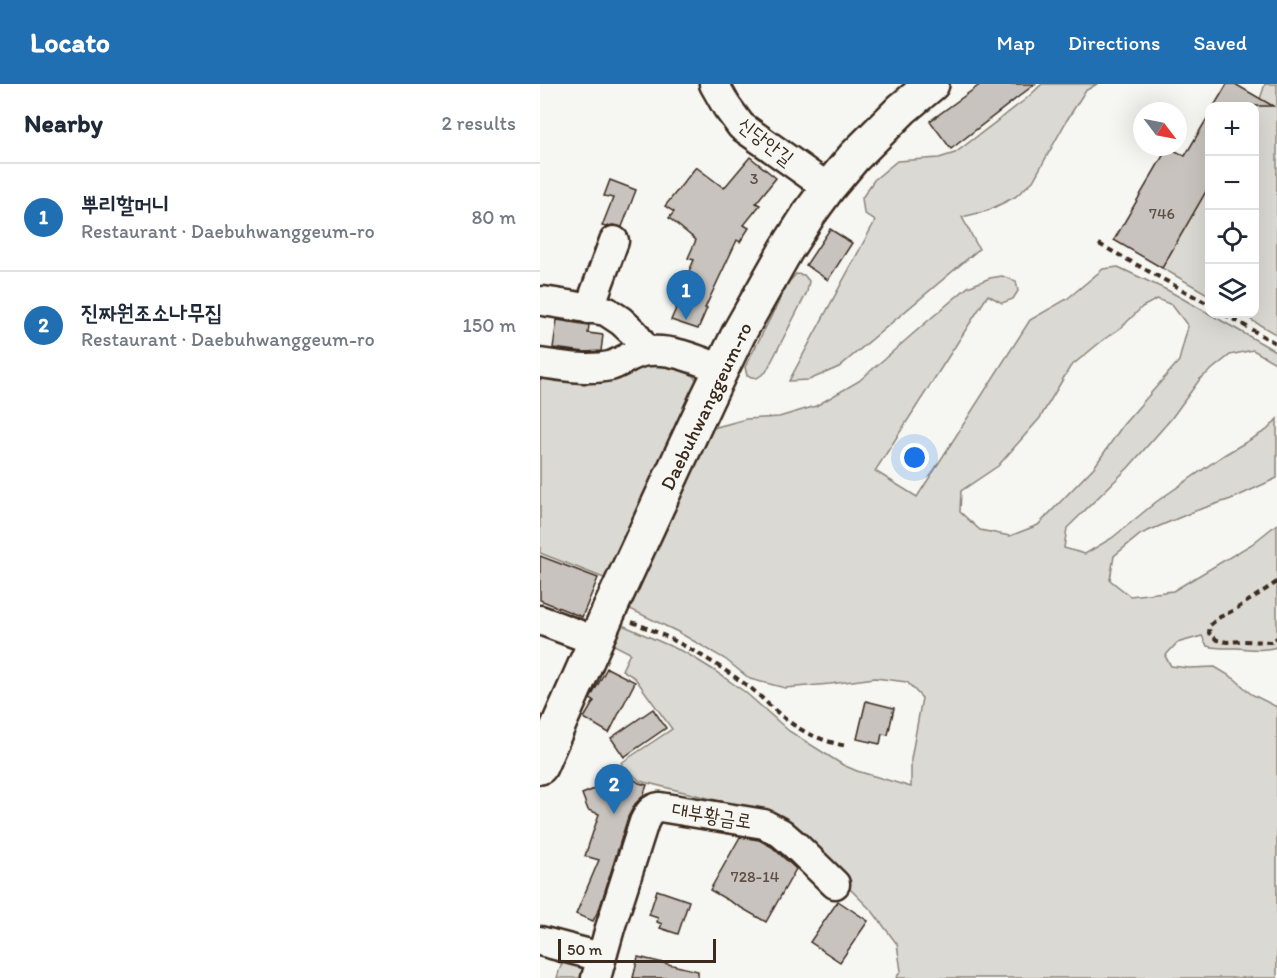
<!DOCTYPE html>
<meta charset="utf-8">
<style>
:root{--surface:#fff;--page:#f2f2f3;--text:#1f2937;--muted:#747a83;--line:#e0e1e3;--accent:#1f6fb2}
body{margin:0;font-family:Itim,"Poor Story",sans-serif;background:var(--page);color:var(--text)}
.controls{position:absolute;right:18px;top:18px;display:grid;overflow:hidden;border-radius:12px;box-shadow:0 6px 24px #0002}
.controls button{width:54px;height:54px;display:grid;place-items:center;padding:0;border:0;border-bottom:2px solid var(--line);background:var(--surface);color:var(--text);font:30px sans-serif}
.compass{position:absolute;left:593px;top:18px;width:54px;height:54px;border-radius:50%;background:var(--surface);box-shadow:0 6px 24px #0002;rotate:122deg}
.scale{position:absolute;left:18px;bottom:15px;width:158px;box-sizing:border-box;padding-left:6px;border:3px solid #3b2a1e;border-top:0;font-size:16px;line-height:21px;white-space:nowrap;color:#3b2a1e;-webkit-text-stroke:4px #f6f6f2;paint-order:stroke}
.you{position:absolute;left:375px;top:374px;width:21px;height:21px;margin:-15px;border:4px solid #fff;border-radius:50%;background:#1a73e8;box-shadow:0 0 0 9px #1a73e833}
.badge{display:grid;place-items:center;width:39px;height:39px;border-radius:50%;background:var(--accent);color:#fff;font-size:20px;font-weight:700}
.pin{position:absolute;translate:-50% -50px;filter:drop-shadow(0 2px 3px #0008)}
.pin::after{content:'';position:absolute;top:32px;width:21px;height:18px;background:inherit;clip-path:polygon(0 0,100% 0,50% 100%)}
.list{margin:0;padding:0;list-style:none}
h2{display:flex;justify-content:space-between;align-items:center;height:78px;margin:0;padding:0 24px;font-size:26px}
h2 small{font-size:20px;font-weight:400;color:var(--muted)}
.list li{display:grid;grid-template-columns:39px 1fr auto;gap:18px;align-items:center;box-sizing:border-box;height:108px;padding:0 24px;border-top:2px solid var(--line)}
.list b{display:block;font-size:22px;white-space:nowrap}
.list p{margin:0;font-size:20px;white-space:nowrap;color:var(--muted)}
.list em{font-size:20px;font-style:normal;color:var(--muted)}
.icon{flex:none;width:33px;height:33px;fill:none;stroke:currentColor;stroke-width:2;stroke-linecap:round;stroke-linejoin:round}
.map{position:relative;flex:none;width:737px;height:894px;overflow:hidden}
header{display:flex;align-items:center;gap:36px;box-sizing:border-box;height:84px;padding:0 30px;background:var(--accent);color:#fff}
header strong{font-size:28px}
nav{display:flex;gap:33px;margin-inline-start:auto;font-size:21px}
main{display:flex}
aside{flex:1;background:var(--surface)}
.map>svg:first-child{display:block}
.green{fill:#dad9d3;stroke:#8a8278;stroke-width:1.5;fill-rule:evenodd}
.building{fill:#c8c3be;stroke:#3b2a1e;stroke-width:1.5}
.lines{fill:none;stroke-linecap:round;stroke-linejoin:round}
.minor-casing{stroke:#3b2a1e;stroke-width:33}
.major-casing{stroke:#3b2a1e;stroke-width:38}
.path{stroke:#3b2a1e;stroke-width:4;stroke-dasharray:6 4.5;stroke-linecap:butt}
.minor{stroke:#f6f6f2;stroke-width:28}
.major{stroke:#f6f6f2;stroke-width:33}
.labels{text-anchor:middle;stroke-width:5;stroke-linejoin:round;paint-order:stroke}
.number-label{font-size:16px;fill:#5e5046}
.street-label{font-size:20px;fill:#3b2a1e;stroke:#f6f6f2}
</style>
<header>
<strong>Locato</strong>
<nav><a>Map</a><a>Directions</a><a>Saved</a></nav>
</header>
<main>
<aside>
<h2>Nearby<small>2 results</small></h2>
<ul class="list">
<li><span class="badge">1</span><div><b>뿌리할머니</b><p>Restaurant · Daebuhwanggeum-ro</p></div><em>80 m</em></li>
<li><span class="badge">2</span><div><b>진짜원조소나무집</b><p>Restaurant · Daebuhwanggeum-ro</p></div><em>150 m</em></li>
</ul>
</aside>
<div class="map">
<svg width="737" height="894" viewBox="0 0 737 894">
<rect width="100%" height="100%" fill="#f6f6f2"/>
<filter id="ink" filterUnits="userSpaceOnUse"><feTurbulence type="fractalNoise" baseFrequency=".0167" numOctaves="2"/><feDisplacementMap in="SourceGraphic" scale="12" xChannelSelector="R" yChannelSelector="G"/><feConvolveMatrix kernelMatrix="1 2 1 2 8 2 1 2 1" color-interpolation-filters="sRGB"/></filter>
<g filter="url(#ink)">
<g class="green">
<path d="M502 0H557L545 7 527 36 493 97 475 113 447 127 422 133 439 165 299 283 269 296 249 297 335 137 324 129 322 114 334 96 357 77 399 74 415 69 486 15Z"/>
<path d="M725 0H737V251L701 230H714L715 24 720 15Z"/>
<path d="M669 102V211L622 184Z"/>
<path d="M578 183 629 207 737 268V280L713 266 690 271 660 295 631 335 588 384 527 444 524 464 545 470 572 454 616 418 684 371 727 346 737 335V394L694 414 655 427 601 450 574 472 570 496 590 512 633 507 712 460 737 440V563C723 567 711 565 697 564 686 564 678 565 667 562L662 552 637 559 625 572 631 582 649 584 675 583 695 595 711 610 737 623V894H356L361 887 357 860 333 828 305 800 200 722 100 697 81 679 132 645 95 594 82 586 90 569 72 560 80 540 146 569 172 585 205 608 249 647 303 681 317 687 371 703V675L382 614 367 598 335 594 290 600 245 604 210 595 185 575 138 548 88 524 173 344 206 335 239 333 276 322 319 297 390 235 428 203 450 194 462 192 476 197 478 207 473 215 462 219 448 211 335 387 377 413 490 236 527 215 563 185ZM617 215 632 221 648 242 639 277 583 341 555 382 498 441 470 452 440 446 420 428 421 407 458 382 500 334 530 283 563 256 582 243 602 223Z"/>
<path d="M256 190 264 191 269 197 267 208 226 288 217 294 207 292 205 283 249 198Z"/>
<path d="M104 277 144 284 157 296 158 301 69 496 0 469V287Z"/>
<path d="M43 871 50 894H17L20 884 26 874Z"/>
</g>
<g class="building">
<path d="M441 0H495L411 65 390 37Z"/>
<path d="M687 0H695L733 22H674Z"/>
<path d="M669 31V102L622 184 574 156 628 63 645 72Z"/>
<path d="M210 73 236 94 216 119 220 121 204 141 209 144 200 158 197 156 165 224H167L158 245 131 236 148 197 145 196 154 176 148 174 156 156 129 134 134 128 125 122 156 83 184 104Z"/>
<path d="M70 96 96 106 82 143 72 141 66 143 62 142 73 114 64 112Z"/>
<path d="M290 145 312 159 288 196 266 181Z"/>
<path d="M17 236 49 241 48 249 63 251 61 267 45 268 13 264Z"/>
<path d="M0 472 58 494 42 533 0 516Z"/>
<path d="M67 584 95 598 69 649 44 634 54 617 50 615Z"/>
<path d="M326 617 354 624 348 651 342 650 340 660 317 655Z"/>
<path d="M113 625 126 644 84 673 71 654Z"/>
<path d="M76 681 99 699 107 701 103 712 95 720 88 733 60 823 53 837 36 830 59 776 45 772 59 730 48 726 42 710 57 704Z"/>
<path d="M200 753 219 756 232 763 256 785 226 838 170 806Z"/>
<path d="M117 806 149 817 138 850 120 844 122 840 117 838 118 834 109 831Z"/>
<path d="M298 817 328 837 300 878 270 858Z"/>
<path d="M98 873 158 887V894H93Z"/>
</g>
<g class="lines">
<g class="minor-casing">
<g id="minor">
<path d="M174 0 187 23 201 42 288 104"/>
<path d="M3 217 66 227 81 237 94 249 106 267"/>
<path d="M49 225 74 157"/>
<path d="M0 279C22 282 48 287 70 282 83 278 95 267 109 267 134 265 158 276 181 285"/>
<path d="M0 536 56 557"/>
<path d="M0 857 61 873"/>
<path d="M56 894 70 844 104 738C108 730 111 724 120 723L224 740 241 749 256 762 295 800"/>
</g>
</g>
<g class="major-casing">
<path id="major" d="M0 683 68 529 167 315 199 249 246 166 269 130 288 104 314 73 362 25 392 0"/>
</g>
<g class="path">
<path d="M559 160 670 221"/>
<path d="M684 230 737 260"/>
<path d="M737 498 696 525 680 533 670 541 669 549 677 556 687 558 704 557 731 558 737 554"/>
<path d="M92 538C132 553 170 575 205 600 217 608 226 619 237 628 257 646 280 657 307 662"/>
</g>
<use href="#minor" class="minor"/>
<use href="#major" class="major"/>
</g>
</g>
<g class="labels">
<g class="number-label">
<text x="214" y="100">3</text>
<text x="622" y="135">746</text>
<text x="215" y="798">728-14</text>
</g>
<g class="street-label">
<text transform="translate(226 57) rotate(38)" y="7">신당안길</text>
<text transform="translate(166 322) rotate(-64)" y="7">Daebuhwanggeum-ro</text>
<text transform="translate(172 731) rotate(9)" y="7">대부황금로</text>
</g>
</g>
</svg>
<div class="controls">
<button>+</button>
<button>−</button>
<button><svg class="icon" aria-label="locate" viewBox="0 0 24 24"><circle cx="12" cy="12" r="6"/><path d="M12 2v4M12 18v4M2 12h4M18 12h4"/></svg></button>
<button><svg class="icon" aria-label="layers" viewBox="0 0 24 24"><path d="M12 4l9 5-9 5-9-5zM3 14l9 5 9-5"/></svg></button>
</div>
<svg class="compass" viewBox="-18 -18 36 36"><path d="M0-13l5 13h-10z" fill="#e53935"/><path d="M0 13l5-13h-10z" fill="#747a83"/></svg>
<div class="scale">50 m</div>
<div class="you"></div>
<div class="pin badge" style="left:146px;top:236px">1</div>
<div class="pin badge" style="left:74px;top:730px">2</div>
</div>
</main>
